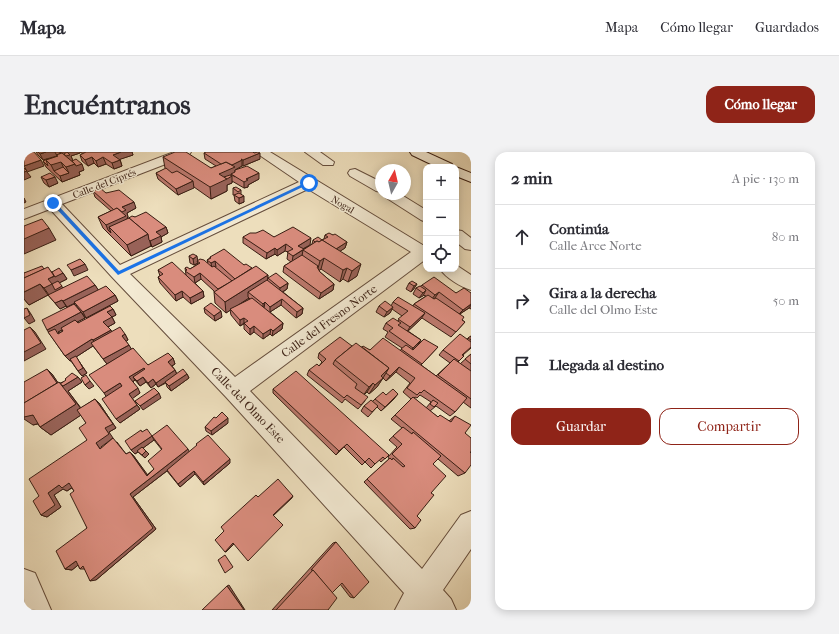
<!DOCTYPE html>
<html lang="es">
<meta charset="utf-8">
<style>
:root{--surface:#fff;--page:#f2f2f3;--text:#2b2b33;--muted:#7c7c81;--line:#e1e1e2;--accent:#8f2418}
body{margin:0;font-family:"IM FELL French Canon",serif;background:var(--page);color:var(--text)}
.controls{position:absolute;right:12px;top:12px;display:grid;overflow:hidden;border-radius:8px;box-shadow:0 2px 10px #0003}
.controls button{width:36px;height:36px;display:grid;place-items:center;padding:0;border:0;border-bottom:1px solid var(--line);background:var(--surface);color:var(--text);font:20px sans-serif}
.compass{position:absolute;left:351px;top:12px;width:36px;height:36px;border-radius:50%;background:var(--surface);box-shadow:0 2px 10px #0003;rotate:8deg}
.stop{position:absolute;width:12px;height:12px;margin:-9px;border:3px solid #1a73e8;border-radius:50%;background:#fff}
.stop.end{background:#1a73e8;border-color:#fff;box-shadow:0 1px 4px #0008}
.list{margin:0;padding:0;list-style:none}
h2{display:flex;justify-content:space-between;align-items:center;height:52px;margin:0;padding:0 16px;font-size:17px}
h2 small{font-size:13px;font-weight:400;color:var(--muted)}
.list li{display:grid;grid-template-columns:26px 1fr auto;gap:12px;align-items:center;box-sizing:border-box;height:64px;padding:0 16px;border-top:1px solid var(--line)}
.list b{display:block;font-size:15px;white-space:nowrap}
.list p{margin:0;font-size:13px;white-space:nowrap;color:var(--muted)}
.list em{font-size:13px;font-style:normal;color:var(--muted)}
.actions{display:flex;gap:8px;padding:12px 16px}
.actions a{flex:1;padding:9px 0;border:1px solid var(--accent);border-radius:12px;text-align:center;font-size:14px;color:var(--accent)}
.actions .main{background:var(--accent);color:#fff}
.icon{flex:none;width:22px;height:22px;fill:none;stroke:currentColor;stroke-width:2;stroke-linecap:round;stroke-linejoin:round}
.map{position:relative;flex:none;width:447px;height:458px;overflow:hidden;border-radius:12px}
header{display:flex;align-items:center;gap:24px;box-sizing:border-box;height:56px;padding:0 20px;background:var(--surface);border-bottom:1px solid var(--line)}
header strong{font-size:19px}
nav{display:flex;gap:22px;margin-inline-start:auto;font-size:14px}
.intro{display:flex;align-items:center;justify-content:space-between;box-sizing:border-box;height:96px;padding:0 24px}
h1{margin:0;font-size:28px}
.button{padding:10px 18px;border-radius:12px;background:var(--accent);color:#fff;font-size:14px;font-weight:700}
main{display:flex;gap:24px;padding:0 24px}
aside{flex:1;background:var(--surface);border-radius:12px;box-shadow:0 2px 10px #0003}
.map>svg:first-child{display:block}
.lines{fill:none;stroke-linecap:round;stroke-linejoin:round}
.street-casing{stroke:#664e3d;stroke-width:2}
.secondary-casing{stroke:#391e13;stroke-width:2}
.street{fill:#f3ead3;fill-rule:evenodd}
.secondary{fill:#f3ead3;fill-rule:evenodd}
.wall{fill:#bb786c;stroke:#391e13;fill-rule:evenodd}
.shaded-wall{fill:#986258;stroke:#391e13}
.building{fill:#d98c7d;stroke:#391e13}
.route{fill:#1a73e8}
.labels{text-anchor:middle;stroke-width:3;stroke-linejoin:round;paint-order:stroke}
.far-street-label{font-size:10px;fill:#391e13;stroke:#f3ead3}
.street-label{font-size:12px;fill:#391e13;stroke:#f3ead3}
</style>
<header>
<strong>Mapa</strong>
<nav><a>Mapa</a><a>Cómo llegar</a><a>Guardados</a></nav>
</header>
<div class="intro"><h1>Encuéntranos</h1><a class="button">Cómo llegar</a></div>
<main>
<div class="map">
<svg width="447" height="458" viewBox="0 0 447 458">
<rect width="100%" height="100%" fill="#eddebc"/>
<filter id="stains"><feTurbulence type="fractalNoise" baseFrequency=".005" numOctaves="4"/><feColorMatrix values="0 0 0 0 .2 0 0 0 0 .09 0 0 0 0 .02 0 0 0 .5 -.17"/></filter>
<radialGradient id="worn" r=".72"><stop offset=".6" stop-color="#630" stop-opacity="0"/><stop offset="1" stop-color="#630" stop-opacity=".3"/></radialGradient>
<g class="lines">
<g class="street-casing">
<g id="street">
<path d="M150 0H167L165 3 38 52 96 113 275 30 231 0H246L402 95V107L226 239 398 417 437 363 447 359V397L419 438 427 447 432 458H371L380 441 202 245 88 125 26 57 0 67V57ZM284 37 387 100 211 225 106 122Z"/>
<path d="M281 0H296L310 10 309 13H299Z"/>
<path d="M331 17 357 30V40L352 39 326 24 324 21 326 18Z"/>
<path d="M359 42H376L402 58V70L397 68 361 45Z"/>
<path d="M432 78 438 79 447 86V98L441 97 432 90Z"/>
<path d="M432 113 447 123V138C437 135 422 126 416 117H432Z"/>
<path d="M0 417 11 421 27 458H0Z"/>
</g>
</g>
<g class="secondary-casing">
<g id="secondary">
<path d="M386 0H402L428 12 430 15H413L388 3Z"/>
<path d="M432 15 447 21V30L432 24Z"/>
</g>
</g>
<use href="#street" class="street"/>
<use href="#secondary" class="secondary"/>
</g>
<g class="wall">
<path d="M12 0H56V1L47 4 49 9 60 18 55 20 56 23 38 30 22 15 19 9 31 5 19 8 14 3Z"/>
<path d="M56 0H108L109 3 96 7 98 14 90 17 82 12 74 15 70 11 64 14 58 9 56 3 59 2Z"/>
<path d="M180 1 236 7 219 14H218L211 18 235 27 224 33V35L220 36 208 29V31L203 33V39L187 47 170 35 154 43 134 27 132 21 142 17 141 16 139 5 187 16 192 14 181 7Z"/>
<path d="M17 25 34 31 25 35 20 31Z"/>
<path d="M209 36 217 38V42L220 50 215 52 211 49 210 43H209Z"/>
<path d="M69 39 82 41 112 56 103 61 104 65 103 66V67L111 65 142 75 144 81 137 85 138 90 128 95 127 94 107 104 79 76 74 65 87 59 71 45Z"/>
<path d="M301 83H309L323 90 321 96 316 99 333 124 324 130 319 127 316 130 297 117 295 119 296 120 310 132 309 138 295 147 259 120 260 114 267 110 263 107 264 100 261 99 253 104 251 102 242 107 219 91V85H250L286 93 279 97H280L288 92 289 88H298L300 87Z"/>
<path d="M165 104 174 109 184 111 183 108 186 106V105L220 113 244 123 243 128 244 126 264 131 263 137 259 140 279 156 278 162 272 166 257 153 246 160 259 171 258 177 248 184 246 182 239 187 230 180 226 183 220 177V172L216 174 207 163 206 158 202 161 191 151 190 140V139L177 127 171 131 179 139 180 145 167 152 159 145 152 149 136 131 134 125 136 124 134 118 162 123 161 116 166 117 174 112V111L170 113 166 111ZM225 146 226 147 209 156Z"/>
<path d="M20 117 28 120 39 121 43 127 35 131 39 136 71 133 74 138 91 143 94 149 62 166 54 156 51 151 50 152 61 166 53 170 54 171 89 157 92 163 88 165 91 171 84 175 88 180 101 182 104 188 102 189 107 197 124 213 149 206 151 212 148 214 151 218 153 222H163L165 226 147 239 143 235 142 231 134 235 132 232 127 236 122 230 116 234 111 228 109 230 116 241 108 246 116 257 96 271 82 245 83 212 69 194 52 205 63 221 58 224 54 219 47 209H46L41 204 25 181 43 155 42 154 36 157 24 143 5 153 0 147V121ZM38 178 39 179 35 181 34 180Z"/>
<path d="M385 131 393 132 389 138 387 140 382 137Z"/>
<path d="M398 133 432 141H447V157L445 156 436 162 438 168 441 170 427 185 398 166 384 179 397 188 393 194 389 198 414 195 397 213 412 224 426 211 415 203 419 198 443 187 447 184V196L439 203 440 204 434 210 436 212 447 202V256L439 250 431 260 426 264 412 254 406 259 414 265 425 269 431 264 441 281 446 300 441 321 434 324 414 307 409 312 407 341 393 364 391 376 386 377 340 330 365 307 364 305 373 295 365 288 378 276 367 267 387 247 379 240 386 231 372 220 362 229 359 226 353 235 345 242 343 240 340 242 341 249 334 257 321 247 318 251 283 223 285 218 295 214 298 210 294 206 295 201 328 194 338 195 346 198 376 199 378 196 361 185 364 180 359 177 362 171 374 169 378 164 368 157 366 161 360 165 352 160 355 154H367L369 150 389 154 390 152 402 144 399 143 395 146 389 142 392 136 397 134ZM396 243 407 250 402 256 390 246 391 245 393 246Z"/>
<path d="M180 156 198 165 191 169 181 161Z"/>
<path d="M28 222 34 231H36L54 225 58 230 44 239 57 256 71 247 75 251 92 276 85 280 77 295V296L93 290 102 302 106 300 109 303 123 323 130 317 138 298 130 288 119 296 125 302 121 306 114 300 111 302 118 280 128 284 165 300 206 311 180 333 171 322 156 335 143 319 109 345 132 377 72 428 60 417H56L54 413 48 418 41 417 63 376 50 339 48 336 43 339 39 337 30 343 37 355 23 365 17 363 15 344 63 288 62 271 57 263 27 283 16 275 14 272 9 273Z"/>
<path d="M249 237 365 303 357 310 355 308 347 316 341 310 338 313 320 295 312 303 249 241Z"/>
<path d="M362 243 370 247 357 259 353 255 344 265 337 259 340 254 349 249 351 247Z"/>
<path d="M192 266 204 271 188 283 182 279 181 275Z"/>
<path d="M312 390 330 446 326 445 316 432 308 441 304 458H248L309 391Z"/>
</g>
<g class="shaded-wall">
<path d="M22 0H31L33 4 19 8 16 2Z"/>
<path d="M38 0H56V1L47 4 49 9 37 10 42 21 30 19 27 13 38 6 35 1Z"/>
<path d="M97 0H108L109 3 91 9 89 3Z"/>
<path d="M236 1V7L219 14V8Z"/>
<path d="M68 5 70 11 64 14 61 8Z"/>
<path d="M79 5 82 12 74 15 72 9Z"/>
<path d="M17 8 20 14 3 20 7 25 0 28V20L3 19 0 14Z"/>
<path d="M96 8 98 14 90 17 88 11Z"/>
<path d="M218 8V14L211 18V25L207 22V25L208 24V31L203 33V39L187 47 186 35 188 27 203 15Z"/>
<path d="M51 12H58L60 18 55 20 56 23 38 30 36 24 45 21 42 15Z"/>
<path d="M235 21V27L224 33V35L220 36V30L222 27Z"/>
<path d="M31 25 34 31 25 35 22 28Z"/>
<path d="M169 29 170 36 154 43 152 37Z"/>
<path d="M220 44V50L215 52V46Z"/>
<path d="M0 46 2 50 0 51Z"/>
<path d="M110 50 112 56 103 61 104 65 103 66 105 72 85 75 87 81 84 78 82 73 98 55Z"/>
<path d="M142 75 144 81 137 85 138 90 128 95 126 89 132 80Z"/>
<path d="M25 76 32 88 0 102V77Z"/>
<path d="M124 82 127 94 107 104 103 93Z"/>
<path d="M287 86 286 93 273 100 274 94Z"/>
<path d="M323 90 321 96 306 106 307 100Z"/>
<path d="M262 92 261 99 253 104V98Z"/>
<path d="M251 96V102L242 107 243 101Z"/>
<path d="M279 98 278 104 268 110 269 104Z"/>
<path d="M173 104 174 110 173 109 174 111 170 113 169 107Z"/>
<path d="M300 106 297 117 293 120 296 109Z"/>
<path d="M191 109 192 115 188 117 187 111Z"/>
<path d="M61 112 64 118 50 124 47 118Z"/>
<path d="M337 112 333 124 324 130 328 119Z"/>
<path d="M323 116 319 127 316 130 319 118Z"/>
<path d="M39 121 43 127 35 131 42 140 25 143 20 136 24 127 1 137 26 126Z"/>
<path d="M176 121 177 127 171 131 170 125Z"/>
<path d="M244 123 243 134 224 140V145L225 146 202 161 201 150Z"/>
<path d="M264 131 263 137 255 142 256 136Z"/>
<path d="M16 132 24 143 5 153 0 147V140Z"/>
<path d="M310 132 309 138 295 147 297 141Z"/>
<path d="M393 132 389 138 387 140 390 134Z"/>
<path d="M71 133 75 139 43 155 39 149Z"/>
<path d="M402 138 399 144 395 146 399 141Z"/>
<path d="M158 139 159 145 152 149 151 143Z"/>
<path d="M179 139 180 145 167 152 166 146Z"/>
<path d="M415 140 411 146 407 148 411 143Z"/>
<path d="M91 143 94 149 62 166 59 160Z"/>
<path d="M258 147 257 153 246 160V155Z"/>
<path d="M38 148 42 154 36 157 31 151Z"/>
<path d="M241 150 240 156 239 157V152Z"/>
<path d="M447 152V153L445 156 434 163 439 158Z"/>
<path d="M369 155 366 161 360 165 363 160Z"/>
<path d="M3 156 7 162 11 169 5 172 0 166Z"/>
<path d="M279 156 278 162 272 166 273 160Z"/>
<path d="M89 157 92 163 88 165 91 171 82 176 79 170 83 160Z"/>
<path d="M197 159 198 165 191 169 190 164Z"/>
<path d="M57 160 61 166 34 180 36 182 27 184 23 178Z"/>
<path d="M401 161 397 167 382 181 386 175Z"/>
<path d="M220 166V171L216 174V168Z"/>
<path d="M259 171 258 177 248 184 249 179Z"/>
<path d="M230 174V180L226 183V177Z"/>
<path d="M6 175 11 180 22 197 0 209V200Z"/>
<path d="M247 177 246 182 239 187V182Z"/>
<path d="M87 178 90 184 73 194 69 188Z"/>
<path d="M101 182 104 188 101 190 98 184Z"/>
<path d="M68 187 72 192 52 205 63 221 58 224 54 219 52 205 46 209 41 204Z"/>
<path d="M397 188 393 194 385 201 389 196Z"/>
<path d="M105 193 108 198 83 212 79 207Z"/>
<path d="M149 206 151 212 146 215 144 210Z"/>
<path d="M375 215 372 220 362 229 366 224Z"/>
<path d="M120 216 123 221 109 225 111 228 108 230 105 225Z"/>
<path d="M365 216 359 226 351 233 357 224Z"/>
<path d="M23 217 28 222 37 235H38L35 230 39 234 54 225 58 230 44 239 60 261 27 283 16 275 52 252 42 240 2 264 9 263 20 270 9 273 0 267V258L37 236 34 233Z"/>
<path d="M151 218 153 223 134 235 132 231Z"/>
<path d="M163 222 165 226 147 239 145 234Z"/>
<path d="M119 225 122 230 116 234 113 229Z"/>
<path d="M359 226 353 235 345 242 351 233Z"/>
<path d="M129 227 132 232 127 236 124 231Z"/>
<path d="M66 229 70 234 65 237 61 233Z"/>
<path d="M96 231 100 236 83 246 80 241Z"/>
<path d="M349 231 343 240 339 244 345 235Z"/>
<path d="M114 236 116 241 108 247 105 242Z"/>
<path d="M135 241 137 246 119 258 116 254Z"/>
<path d="M374 242 370 247 357 259Z"/>
<path d="M71 247 75 251 92 276 85 280 89 286 77 295 80 300 76 297 72 291 81 276Z"/>
<path d="M113 253 116 257 96 271 92 267Z"/>
<path d="M204 266V271L188 283 187 279Z"/>
<path d="M128 284 130 288 111 302 107 298Z"/>
<path d="M323 292 312 303 315 299Z"/>
<path d="M164 297 166 301 109 345 132 377 72 428 66 429 106 342Z"/>
<path d="M122 299 125 302 121 306 118 303Z"/>
<path d="M106 300 109 303 126 326 123 324Z"/>
<path d="M206 307V311L180 333 179 330Z"/>
<path d="M170 319 171 322 156 335 154 332Z"/>
<path d="M45 331 50 334 43 339 39 337 30 343 37 355 23 365 17 363 24 341 35 333Z"/>
<path d="M269 344 268 346 249 364V363Z"/>
<path d="M209 391 210 392 202 400H201Z"/>
<path d="M52 409 58 410 48 418 41 417Z"/>
<path d="M205 433 221 458H220L203 434Z"/>
</g>
<g class="building">
<path d="M0 0H10L17 8 0 14Z"/>
<path d="M14 0H22L16 2Z"/>
<path d="M43 0 46 3 42 4 40 2Z"/>
<path d="M62 0H97L89 3 96 8 88 11 79 5 72 9 68 5 61 8 56 3Z"/>
<path d="M151 0H162L187 16 202 10 211 15 195 22 203 27 186 35 139 5Z"/>
<path d="M182 0H229L230 1 234 0 236 1 219 8 217 7 218 8 208 13 202 10 197 12 180 1Z"/>
<path d="M38 1 51 12 42 15 37 10 27 13 22 8 34 4 32 3Z"/>
<path d="M23 7 22 8 24 14 19 9Z"/>
<path d="M52 7 58 12 52 14 51 12 48 9Z"/>
<path d="M223 14 235 21 222 27 224 28 220 30 207 22 211 20V18Z"/>
<path d="M39 15 45 21 36 24 30 19Z"/>
<path d="M0 16 3 19 0 20Z"/>
<path d="M142 16 148 21 153 19 169 29 152 37 132 21Z"/>
<path d="M26 21 31 25 22 28 17 25Z"/>
<path d="M206 23 208 24 203 27 200 25Z"/>
<path d="M212 35 217 38 214 40 209 36Z"/>
<path d="M76 36 82 41 95 38 110 50 98 55 102 58 98 60 93 56 90 58 69 39Z"/>
<path d="M215 41 220 44 215 46 210 43Z"/>
<path d="M93 56 102 64 82 73 74 65Z"/>
<path d="M122 60 142 75 132 80 137 84 126 89 125 88 124 82 105 66 103 67 108 64 111 65Z"/>
<path d="M105 66 124 82 103 93 85 75Z"/>
<path d="M18 67 25 76 0 87V74Z"/>
<path d="M269 75 287 86 274 94 280 97 269 104 263 100 269 97 262 92 253 98 251 96 243 101 219 85 226 81H232L239 78 250 85Z"/>
<path d="M305 81 309 83 311 82 323 90 312 97 298 88 295 90 293 89 291 90 289 88 294 85 298 88 304 85 301 83Z"/>
<path d="M298 88 337 112 328 119 323 116 319 118 300 106 296 109 279 98 293 89 295 90Z"/>
<path d="M200 97 220 113 222 112 228 116 211 127 191 109 187 111 183 108 187 106 186 105Z"/>
<path d="M169 102 173 104 169 107 165 104Z"/>
<path d="M278 103 294 114 293 115 296 120 310 132 297 141 260 114Z"/>
<path d="M56 107 61 112 47 118 43 113Z"/>
<path d="M176 107 180 108 188 115 190 114 208 129 194 137 176 121 170 125 161 119 163 118 161 116 163 115 166 117 176 111 173 109Z"/>
<path d="M148 110 179 139 166 146 158 139 151 143 134 125 139 122 134 118Z"/>
<path d="M18 114 20 117 0 126V121Z"/>
<path d="M232 114 244 123 201 150 190 140Z"/>
<path d="M24 115 30 124 24 127 28 132 20 136 16 132 0 140V126Z"/>
<path d="M35 116 39 121 31 125 28 120Z"/>
<path d="M252 121 264 131 256 136 244 126Z"/>
<path d="M63 124 71 133 39 149 38 148 31 151 24 143Z"/>
<path d="M410 125 432 141 440 136 447 141V152L439 158 415 140 411 143 398 133Z"/>
<path d="M243 128 279 156 273 160 258 147 246 155 241 150 239 152 224 140Z"/>
<path d="M34 129 38 134 31 138 28 132Z"/>
<path d="M388 129 393 132 390 134 385 131Z"/>
<path d="M82 134 91 143 59 160 50 150Z"/>
<path d="M396 134 402 138 399 141 392 136Z"/>
<path d="M404 143 410 147 412 146 440 165 438 168 441 170 432 180 390 152Z"/>
<path d="M374 145 401 161 386 175 374 167 384 159 369 150Z"/>
<path d="M228 146 259 171 249 179 247 177 239 182 230 174 226 177 220 171 224 169 220 166 216 168 206 157Z"/>
<path d="M361 149 369 155 363 160 355 154Z"/>
<path d="M187 151 197 159 190 164 180 156Z"/>
<path d="M50 152 57 160 23 178 18 168Z"/>
<path d="M86 154 89 157 83 160 88 165 79 170 87 178 69 188 68 187 41 204 24 180 31 177 34 182 39 179 37 176 51 168 54 171Z"/>
<path d="M3 156 6 163 0 166V157Z"/>
<path d="M369 166 377 171 374 173 397 188 389 196 365 179 369 176 362 171Z"/>
<path d="M6 175 17 191 0 200V178Z"/>
<path d="M96 175 101 182 98 184 105 193 79 207 67 191Z"/>
<path d="M436 182 447 190V195L438 203 440 204 435 209 419 198Z"/>
<path d="M447 184V188L444 186Z"/>
<path d="M316 185 328 194 311 208 309 212 333 232 331 236 344 245 337 253 323 243 320 246 285 218 293 212 295 214 302 207 295 201Z"/>
<path d="M359 186 443 246 431 260 400 238 397 241 396 240 393 243 383 236 391 226 375 215 366 224 362 221 365 216 338 195 339 194 346 198Z"/>
<path d="M400 187 414 195 398 212 377 197 382 193 389 198Z"/>
<path d="M332 191 365 216 357 224 359 226 351 233 349 231 345 235 311 208Z"/>
<path d="M109 196 124 213 144 201 149 206 144 210 151 218 132 231 129 227 124 231 119 225 113 229 109 225 121 217 120 216 105 225 114 236 105 242 113 253 92 267 78 247 98 234 96 231 80 241 65 223Z"/>
<path d="M447 202V212L441 207Z"/>
<path d="M52 204 59 216 54 219 46 207Z"/>
<path d="M430 207 447 219V247L414 223Z"/>
<path d="M23 217 33 231 0 251V230Z"/>
<path d="M159 217 163 222 145 234 141 230Z"/>
<path d="M272 219 365 303 361 307 359 305 351 312 345 306 341 310 323 292 315 299 249 237Z"/>
<path d="M48 221 54 225 39 234 36 232 42 228 41 227Z"/>
<path d="M62 223 66 229 61 233 57 226Z"/>
<path d="M35 230 52 252 16 275 9 263 0 265V251Z"/>
<path d="M130 236 135 241 116 254 111 249Z"/>
<path d="M369 237 374 242 361 255 351 247 359 240 362 243Z"/>
<path d="M389 245 414 265 416 263 427 270 431 264 447 273 441 281 447 286V300H446L447 301V313L441 321 371 263Z"/>
<path d="M71 247 89 272 81 276 85 282 72 291 76 297 89 286 102 302 106 300 123 324 130 317 124 309 138 297 128 284 107 298 101 289 117 278 118 280 123 277 128 284 143 273 164 297 106 342 129 376 66 429 59 414 56 417 52 409 41 417 32 399 63 376 46 342 50 339 45 331 38 336 35 333 24 341 31 353 17 363 9 349 15 344 5 327 63 288 55 276 62 271 53 258Z"/>
<path d="M347 248 354 254 348 260 340 254Z"/>
<path d="M409 248 414 251 410 255 406 252Z"/>
<path d="M198 260 204 266 187 279 181 275 190 265 192 266Z"/>
<path d="M379 275 388 282 389 280 417 304 409 312 422 324 407 341 410 343 393 364 397 368 391 376 343 327 366 306 368 308 369 306 379 315 381 314 368 302 378 292 369 284Z"/>
<path d="M184 283 206 307 179 330 170 319 154 332 143 318 173 293 172 292Z"/>
<path d="M118 295 122 299 118 303 113 299Z"/>
<path d="M254 327 269 344 249 363 259 373 224 409 209 391 201 400 191 388 200 379 197 375 232 343 234 345Z"/>
<path d="M312 390 345 430 330 446 318 431 308 441 289 418H287Z"/>
<path d="M201 403 209 415 201 421 194 408Z"/>
<path d="M289 418 313 446 304 458H252Z"/>
<path d="M203 434 220 458H178Z"/>
</g>
<path class="route" d="M283 30 287 31 94 123 27 51 31 50 95 119Z"/>
<g class="labels">
<g class="far-street-label">
<text transform="translate(80 31) rotate(-21)" y="4">Calle del Ciprés</text>
<text transform="translate(319 52) rotate(31)" y="4">Nogal</text>
</g>
<g class="street-label">
<text transform="translate(305 169) rotate(-36)" y="4">Calle del Fresno Norte</text>
<text transform="translate(224 253) rotate(46)" y="4">Calle del Olmo Este</text>
</g>
</g>
<rect width="100%" height="100%" filter="url(#stains)"/>
<rect width="100%" height="100%" fill="url(#worn)"/>
</svg>
<div class="controls">
<button>+</button>
<button>−</button>
<button><svg class="icon" aria-label="locate" viewBox="0 0 24 24"><circle cx="12" cy="12" r="6"/><path d="M12 2v4M12 18v4M2 12h4M18 12h4"/></svg></button>
</div>
<svg class="compass" viewBox="-18 -18 36 36"><path d="M0-13l5 13h-10z" fill="#e53935"/><path d="M0 13l5-13h-10z" fill="#7c7c81"/></svg>
<div class="stop" style="left:285px;top:31px"></div>
<div class="stop end" style="left:29px;top:51px"></div>
</div>
<aside>
<h2>2 min<small>A pie · 130 m</small></h2>
<ul class="list">
<li><svg class="icon" aria-label="ahead" viewBox="0 0 24 24"><path d="M12 20V5M6 11l6-6 6 6"/></svg><div><b>Continúa</b><p>Calle Arce Norte</p></div><em>80 m</em></li>
<li><svg class="icon" aria-label="right" viewBox="0 0 24 24"><path d="M7 20v-9h11M14 6l5 5-5 5"/></svg><div><b>Gira a la derecha</b><p>Calle del Olmo Este</p></div><em>50 m</em></li>
<li><svg class="icon" aria-label="arrive" viewBox="0 0 24 24"><path d="M6 21V4h12l-3 4 3 4H6"/></svg><div><b>Llegada al destino</b></div></li>
</ul>
<div class="actions"><a class="main">Guardar</a><a>Compartir</a></div>
</aside>
</main>
